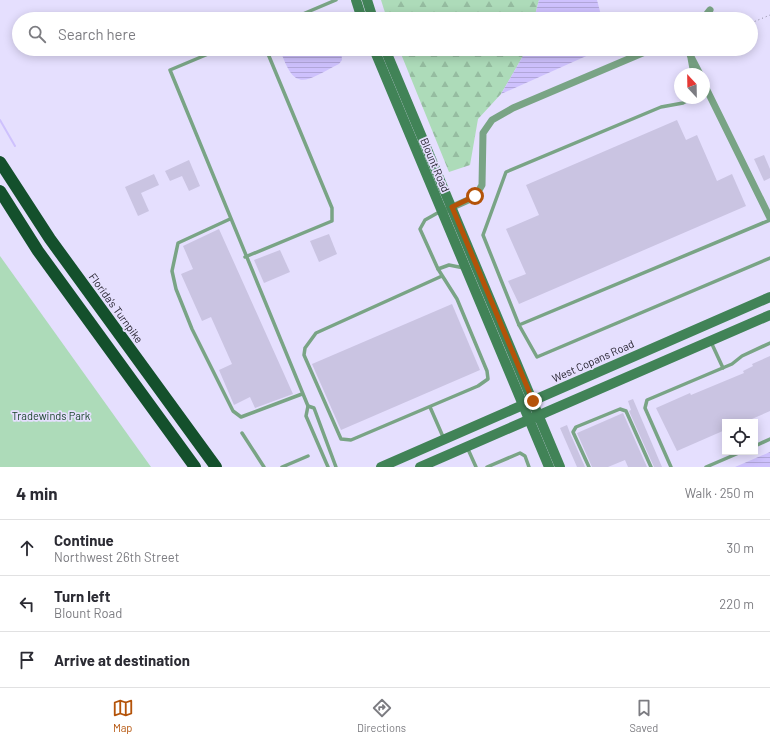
<!DOCTYPE html>
<meta charset="utf-8">
<style>
:root{--surface:#fff;--page:#f7f7f7;--text:#2b2b33;--muted:#7c7c81;--line:#e1e1e2;--accent:#b45309}
body{margin:0;font-family:Barlow,sans-serif;background:var(--page);color:var(--text)}
.controls{position:absolute;right:12px;bottom:12px;display:grid;overflow:hidden;border-radius:0px;box-shadow:0 2px 10px #0003}
.controls button{width:36px;height:36px;display:grid;place-items:center;padding:0;border:0;border-bottom:1px solid var(--line);background:var(--surface);color:var(--text);font:20px sans-serif}
.compass{position:absolute;left:674px;top:68px;width:36px;height:36px;border-radius:50%;background:var(--surface);box-shadow:0 2px 10px #0003;rotate:338deg}
.stop{position:absolute;width:12px;height:12px;margin:-9px;border:3px solid #b45309;border-radius:50%;background:#fff}
.stop.end{background:#b45309;border-color:#fff;box-shadow:0 1px 4px #0008}
.list{margin:0;padding:0;list-style:none}
h2{display:flex;justify-content:space-between;align-items:center;height:52px;margin:0;padding:0 16px;font-size:17px}
h2 small{font-size:13px;font-weight:400;color:var(--muted)}
.list li{display:grid;grid-template-columns:26px 1fr auto;gap:12px;align-items:center;box-sizing:border-box;height:56px;padding:0 16px;border-top:1px solid var(--line)}
.list b{display:block;font-size:15px;white-space:nowrap}
.list p{margin:0;font-size:13px;white-space:nowrap;color:var(--muted)}
.list em{font-size:13px;font-style:normal;color:var(--muted)}
.icon{flex:none;width:22px;height:22px;fill:none;stroke:currentColor;stroke-width:2;stroke-linecap:round;stroke-linejoin:round}
.map{position:relative;flex:none;width:770px;height:467px;overflow:hidden}
.search{position:absolute;background:var(--surface);box-shadow:0 2px 10px #0003;left:12px;right:12px;top:12px;height:44px;display:flex;align-items:center;gap:10px;box-sizing:border-box;padding:0 14px;border-radius:22px;color:var(--muted);font-size:15px}
.sheet{height:220px;background:var(--surface)}
nav{display:flex;justify-content:space-around;align-items:center;box-sizing:border-box;height:56px;border-top:1px solid var(--line);background:var(--surface);font-size:11px;color:var(--muted)}
nav a{display:grid;justify-items:center;gap:2px}
nav .on{color:var(--accent)}
.map>svg:first-child{display:block}
.forest{fill:url(#forest-firs)}
.park{fill:#addbb9}
.water{fill:url(#water-rules)}
.lines{fill:none;stroke-linecap:round;stroke-linejoin:round}
.stream{stroke:#cec1fd;stroke-width:2}
.building{fill:#cac4e2}
.path{stroke:#8e8aa0;stroke-width:1;stroke-dasharray:1 3;stroke-linecap:butt}
.lane{stroke:#79a485;stroke-width:3.5}
.street{stroke:#79a485;stroke-width:7}
.secondary{stroke:#418357;stroke-width:10}
.highway{stroke:#14502c;stroke-width:12}
.route{stroke:#b45309;stroke-width:5}
.labels{text-anchor:middle;stroke-width:3.5;stroke-linejoin:round;paint-order:stroke}
.street-label{font-size:11px;fill:#282531;stroke:#e5dffe}
.park-label{font-size:11px;fill:#143f24;stroke:#e5dffe}
</style>
<div class="map">
<svg width="770" height="467" viewBox="0 0 770 467">
<defs>
<pattern id="forest-firs" width="22" height="20" patternUnits="userSpaceOnUse"><rect width="22" height="20" fill="#addbb9"/><path d="M5 1l3.5 6h-7zM16 11l3.5 6h-7z" fill="#95bca0"/></pattern>
<pattern id="water-rules" width="6" height="5" patternUnits="userSpaceOnUse"><rect width="6" height="5" fill="#cec1fd"/><path d="M0 2.5h6" fill="none" stroke="#b1a6d9"/></pattern>
</defs>
<rect width="100%" height="100%" fill="#e5dffe"/>
<g class="forest">
<path d="M381 0H539L534 19H387Z"/>
<path d="M399 49H527L501 94 478 119 470 165 449 172Z"/>
</g>
<path class="park" d="M0 256 151 467H0Z"/>
<g class="water">
<path d="M539 0H597L602 19H534Z"/>
<path d="M280 49H341L342 60 339 64C305 81 295 94 280 49Z"/>
<path d="M527 49H602L501 94Z"/>
<path d="M770 452V467H735Z"/>
</g>
<g class="lines">
<path class="stream" d="M0 120 15 146"/>
</g>
<g class="building">
<path d="M677 120 686 140 697 135 717 181 732 174 746 206 519 304 508 281 526 274 506 229 539 215 526 185Z"/>
<path d="M764 155 770 169V178L764 181 754 159Z"/>
<path d="M189 160 200 186 189 191 182 176 170 181 165 171Z"/>
<path d="M154 174 159 185 141 193 149 211 138 216 125 187Z"/>
<path d="M219 229 293 394 255 408 250 397 234 405 219 370 232 364 211 317 202 321 181 274 193 269 183 246Z"/>
<path d="M329 234 337 254 319 262 310 241Z"/>
<path d="M280 250 290 272 264 283 254 260Z"/>
<path d="M452 304 480 370 341 430 312 364Z"/>
<path d="M770 356V411L745 422H725V430L677 451 656 408 690 393 691 395 744 373 743 371 753 366 752 364Z"/>
<path d="M633 399 662 467H654L629 411 631 410 628 401Z"/>
<path d="M623 413 647 467H628L625 460 608 467H592L577 433Z"/>
<path d="M567 425 570 433 585 467H577L560 428Z"/>
</g>
<g class="lines">
<path class="path" d="M751 23 770 15"/>
<g class="lane">
<path d="M291 19 336 0"/>
<path d="M220 49 170 70 308 406 306 416 328 467"/>
<path d="M441 211 425 220 420 229 438 269 457 299 487 371 488 379 478 386 351 440 341 439 304 355 305 348 316 333 442 276"/>
<path d="M230 219 178 243 172 271 176 289 192 329 233 411 241 417 302 394"/>
<path d="M770 220 519 325 537 357 770 258"/>
<path d="M245 257 332 221V208L266 49"/>
<path d="M438 269 449 265 464 268"/>
<path d="M519 325 483 235 506 172 661 107 683 103 692 98"/>
<path d="M711 342 723 368"/>
<path d="M308 406 314 408 336 467"/>
<path d="M430 407 444 439"/>
<path d="M242 433 264 467"/>
<path d="M755 446 770 439"/>
<path d="M467 447 476 467"/>
<path d="M282 467 308 456"/>
<path d="M487 467 520 453 525 456 529 467"/>
<path d="M589 467 573 432 576 427 620 409 626 411 651 467"/>
<path d="M671 467 645 408 647 400 732 364 742 356 770 343"/>
<path d="M706 467 741 452"/>
</g>
<g class="street">
<path d="M703 19 710 10"/>
<path d="M687 49 700 74"/>
<path d="M691 58 694 74"/>
<path d="M704 84 770 218"/>
<path d="M448 209 475 197 482 185 483 133 492 120 513 108 652 49"/>
</g>
<g class="secondary">
<path d="M356 0 362 19"/>
<path d="M367 0 373 19"/>
<path d="M374 49 549 467"/>
<path d="M385 49 560 467"/>
<path d="M381 467 770 297"/>
<path d="M420 467 770 315"/>
</g>
<g class="highway">
<path d="M0 162 50 239 216 467"/>
<path d="M0 191 38 251 195 467"/>
</g>
</g>
<g class="lines">
<path class="route" d="M475 196 452 207 533 401"/>
</g>
<g class="labels">
<g class="street-label">
<text transform="translate(435 165) rotate(67)" y="4">Blount Road</text>
<text transform="translate(116 308) rotate(54)" y="4">Florida's Turnpike</text>
<text transform="translate(593 361) rotate(-24)" y="4">West Copans Road</text>
</g>
<g class="park-label">
<text x="51" y="420">Tradewinds Park</text>
</g>
</g>
</svg>
<div class="controls">
<button><svg class="icon" aria-label="locate" viewBox="0 0 24 24"><circle cx="12" cy="12" r="6"/><path d="M12 2v4M12 18v4M2 12h4M18 12h4"/></svg></button>
</div>
<svg class="compass" viewBox="-18 -18 36 36"><path d="M0-13l5 13h-10z" fill="#e53935"/><path d="M0 13l5-13h-10z" fill="#7c7c81"/></svg>
<div class="stop" style="left:475px;top:196px"></div>
<div class="stop end" style="left:533px;top:401px"></div>
<div class="search"><svg class="icon" aria-label="search" viewBox="0 0 24 24"><circle cx="10" cy="10" r="6"/><path d="M15 15l6 6"/></svg>Search here</div>
</div>
<section class="sheet">
<h2>4 min<small>Walk · 250 m</small></h2>
<ul class="list">
<li><svg class="icon" aria-label="ahead" viewBox="0 0 24 24"><path d="M12 20V5M6 11l6-6 6 6"/></svg><div><b>Continue</b><p>Northwest 26th Street</p></div><em>30 m</em></li>
<li><svg class="icon" aria-label="left" viewBox="0 0 24 24"><path d="M17 20v-9H6M10 6l-5 5 5 5"/></svg><div><b>Turn left</b><p>Blount Road</p></div><em>220 m</em></li>
<li><svg class="icon" aria-label="arrive" viewBox="0 0 24 24"><path d="M6 21V4h12l-3 4 3 4H6"/></svg><div><b>Arrive at destination</b></div></li>
</ul>
</section>
<nav>
<a class="on"><svg class="icon" aria-label="map" viewBox="0 0 24 24"><path d="M3 6l6-2 6 2 6-2v14l-6 2-6-2-6 2zM9 4v14M15 6v14"/></svg>Map</a>
<a><svg class="icon" aria-label="directions" viewBox="0 0 24 24"><path d="M12 3l9 9-9 9-9-9zM9 14v-3h6M13 9l2 2-2 2"/></svg>Directions</a>
<a><svg class="icon" aria-label="saved" viewBox="0 0 24 24"><path d="M7 4h10v16l-5-4-5 4z"/></svg>Saved</a>
</nav>
